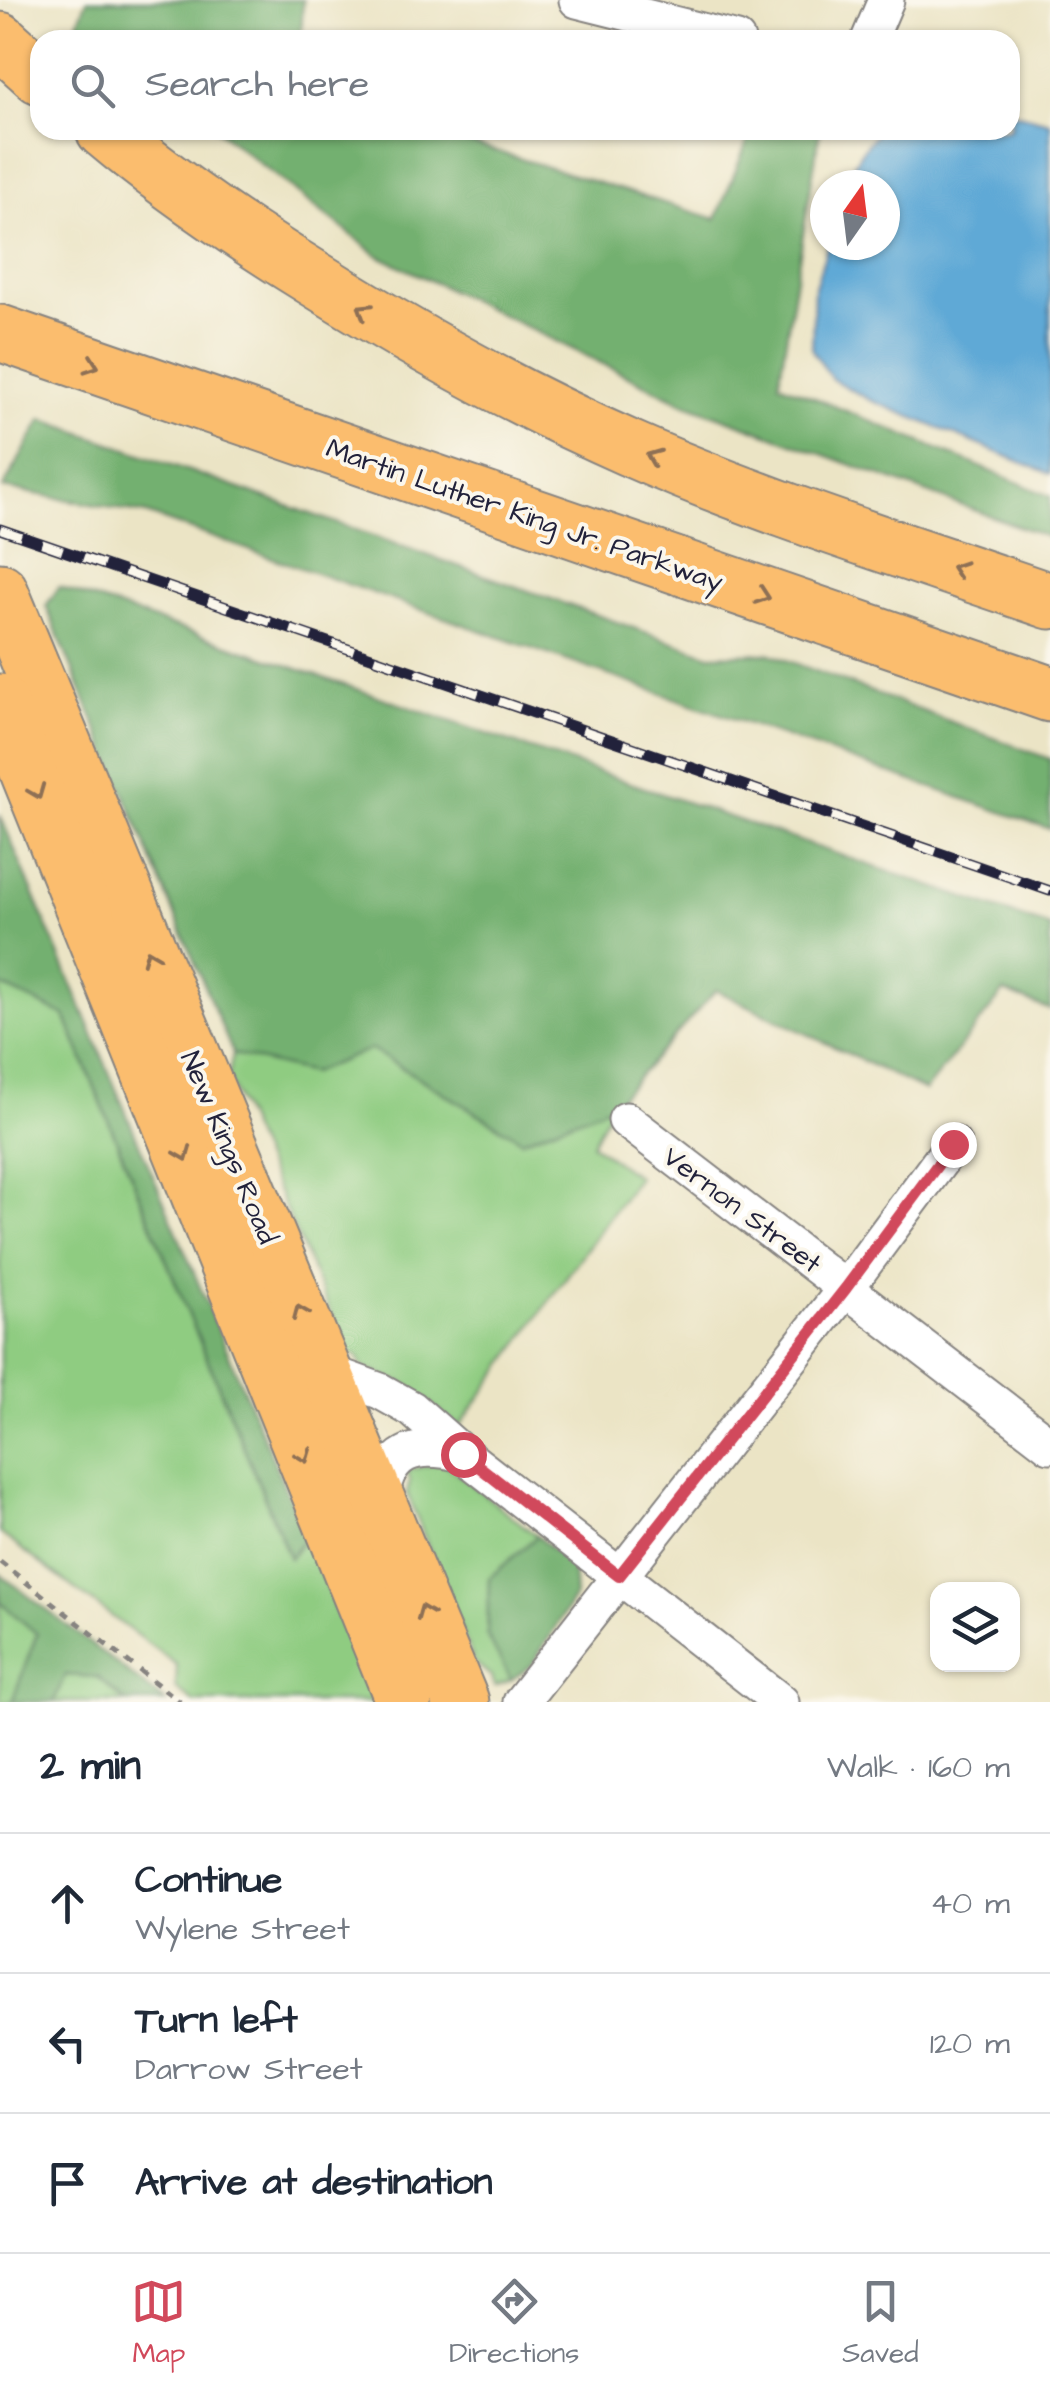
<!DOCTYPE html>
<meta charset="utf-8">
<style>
:root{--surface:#fff;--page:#f2f2f3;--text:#1f2937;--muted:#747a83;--line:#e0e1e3;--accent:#d1495b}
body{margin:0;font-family:"Architects Daughter",sans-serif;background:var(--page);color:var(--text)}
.controls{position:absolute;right:30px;bottom:30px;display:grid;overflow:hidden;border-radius:20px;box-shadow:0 2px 8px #0004}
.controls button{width:90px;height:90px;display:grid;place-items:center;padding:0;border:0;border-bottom:2px solid var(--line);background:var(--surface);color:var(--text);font:50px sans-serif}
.compass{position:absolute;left:810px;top:170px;width:90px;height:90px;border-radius:50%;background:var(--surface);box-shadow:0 2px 8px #0004;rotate:14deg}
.stop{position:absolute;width:30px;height:30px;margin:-22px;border:8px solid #d1495b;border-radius:50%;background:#fff}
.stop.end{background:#d1495b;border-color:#fff;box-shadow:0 2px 10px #0008}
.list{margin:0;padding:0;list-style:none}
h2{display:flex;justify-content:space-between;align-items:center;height:130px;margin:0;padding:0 40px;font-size:42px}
h2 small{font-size:32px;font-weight:400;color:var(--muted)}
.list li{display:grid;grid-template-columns:65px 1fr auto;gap:30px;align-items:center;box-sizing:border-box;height:140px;padding:0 40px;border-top:2px solid var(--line)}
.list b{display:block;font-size:38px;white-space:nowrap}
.list p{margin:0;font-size:32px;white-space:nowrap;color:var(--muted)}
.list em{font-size:32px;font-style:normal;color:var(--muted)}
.icon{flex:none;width:55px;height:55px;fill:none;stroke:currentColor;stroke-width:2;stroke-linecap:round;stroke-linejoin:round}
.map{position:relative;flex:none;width:1050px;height:1702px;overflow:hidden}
.search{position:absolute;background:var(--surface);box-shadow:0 2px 8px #0004;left:30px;right:30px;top:30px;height:110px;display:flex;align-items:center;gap:25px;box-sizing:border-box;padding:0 35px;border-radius:30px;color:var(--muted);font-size:38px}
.sheet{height:550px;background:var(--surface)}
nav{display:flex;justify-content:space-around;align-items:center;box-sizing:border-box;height:140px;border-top:2px solid var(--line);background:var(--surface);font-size:28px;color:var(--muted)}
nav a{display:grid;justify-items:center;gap:5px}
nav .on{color:var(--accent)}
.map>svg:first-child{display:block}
.green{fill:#8fcc81;stroke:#58775e;stroke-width:2.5}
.forest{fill:#73b06f;stroke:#4a6955;stroke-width:2.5}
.water{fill:#5ea9d6;stroke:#406688;stroke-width:2.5}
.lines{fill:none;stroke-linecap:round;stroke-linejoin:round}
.minor-casing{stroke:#868380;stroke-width:39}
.primary-casing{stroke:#868380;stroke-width:59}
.trunk-casing{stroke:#868380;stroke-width:59}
.path{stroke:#868380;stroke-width:5;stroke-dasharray:8 8;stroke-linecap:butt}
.minor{stroke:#fff;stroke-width:35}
.primary{stroke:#fbbd6e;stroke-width:55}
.trunk{stroke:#fbbd6e;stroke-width:55}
.rail-casing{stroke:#22223b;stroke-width:11}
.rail{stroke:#fbf7ec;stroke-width:8;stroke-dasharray:22;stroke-linecap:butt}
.oneway{stroke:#8e7054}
.route{stroke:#d1495b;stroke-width:12}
.labels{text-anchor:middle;stroke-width:8;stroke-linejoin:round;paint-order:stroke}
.street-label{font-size:28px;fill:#22223b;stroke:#fbf7ec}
</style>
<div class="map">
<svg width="1050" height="1702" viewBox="0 0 1050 1702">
<rect width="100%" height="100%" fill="#fbf7ec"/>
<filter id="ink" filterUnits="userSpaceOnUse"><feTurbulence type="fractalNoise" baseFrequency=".01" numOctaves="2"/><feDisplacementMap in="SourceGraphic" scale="20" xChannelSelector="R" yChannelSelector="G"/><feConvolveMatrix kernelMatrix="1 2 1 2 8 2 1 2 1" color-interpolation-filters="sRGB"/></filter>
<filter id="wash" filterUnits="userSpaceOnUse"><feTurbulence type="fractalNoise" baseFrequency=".0048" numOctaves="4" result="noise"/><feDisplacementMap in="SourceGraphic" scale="40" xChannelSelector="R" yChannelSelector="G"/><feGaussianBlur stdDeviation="2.25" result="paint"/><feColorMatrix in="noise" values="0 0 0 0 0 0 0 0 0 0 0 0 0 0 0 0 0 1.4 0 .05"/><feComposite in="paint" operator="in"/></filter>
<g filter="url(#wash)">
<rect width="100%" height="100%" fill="#ebe4c5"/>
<g class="green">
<path d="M0 985 65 1016 289 1557 306 1537 374 1702H194L176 1689 177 1665 0 1533Z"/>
<path d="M370 1049 522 1140 612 1105 592 1144 638 1177 459 1427 408 1385 363 1368 358 1357 347 1350 228 1078 233 1054 311 1073Z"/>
<path d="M443 1462 537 1536 489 1578 487 1635 511 1680 495 1686 491 1676 474 1662 407 1493 410 1480 406 1470Z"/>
<path d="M0 1602 37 1633 12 1702H0Z"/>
<path d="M64 1675 97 1677 126 1702H54Z"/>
</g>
<g class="forest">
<path d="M87 0H303L301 40H101L78 22Z"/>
<path d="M217 130H427L716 219 752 130H820L779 383 1050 496V538L686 404 377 255Z"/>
<path d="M42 419 710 655 768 653 1050 759V829L146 514 3 488Z"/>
<path d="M59 587 1050 927V1010L1004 992 925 1091 716 990 613 1105 522 1140 371 1049 311 1073 233 1054 46 606Z"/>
<path d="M0 815 306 1537 290 1558 65 1016 0 985Z"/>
<path d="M537 1536 573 1567 575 1596 532 1665 511 1680 487 1635 489 1578Z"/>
<path d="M0 1574 166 1702H126L97 1677 65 1675 54 1702H12L37 1634 0 1602Z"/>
</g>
<path class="water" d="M1010 112 1050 122V474L870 400 832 379 812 350 814 290 828 245H885V185H846C853 162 863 147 880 130H1010Z"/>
</g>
<g filter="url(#ink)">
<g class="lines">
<g class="minor-casing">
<g id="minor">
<path d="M577 0 737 40"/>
<path d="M869 40 886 0"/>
<path d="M626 1120 1050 1445"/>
<path d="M325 1371 380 1391 412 1409 463 1454 781 1702"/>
<path d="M380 1504C386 1450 414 1442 463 1454"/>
<path d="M521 1702 846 1288 953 1144"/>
</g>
</g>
<g class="primary-casing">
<g id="primary">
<path d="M0 591 461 1702"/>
<path d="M0 702 404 1702"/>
</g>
</g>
<g class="trunk-casing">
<g id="trunk">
<path d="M0 40 40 76"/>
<path d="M104 130C169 185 242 234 315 279 416 342 520 400 629 448 765 508 909 552 1050 601"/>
<path d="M0 333 1050 694"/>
</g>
</g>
<path class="path" d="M0 1562 180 1702"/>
<use href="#minor" class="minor"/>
<use href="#primary" class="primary"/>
<use href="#trunk" class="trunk"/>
<g class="rail-casing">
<path id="rail" d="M0 529 1050 891"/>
</g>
<use href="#rail" class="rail"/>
</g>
<defs><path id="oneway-chevron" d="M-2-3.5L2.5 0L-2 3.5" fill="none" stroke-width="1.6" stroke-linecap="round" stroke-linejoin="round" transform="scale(2.5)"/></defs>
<g class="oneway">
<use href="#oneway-chevron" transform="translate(364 310) rotate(-148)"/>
<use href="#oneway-chevron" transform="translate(92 365) rotate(19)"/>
<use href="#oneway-chevron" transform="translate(653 457) rotate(-158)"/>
<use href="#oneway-chevron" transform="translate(958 569) rotate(-161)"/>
<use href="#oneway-chevron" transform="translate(763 596) rotate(19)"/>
<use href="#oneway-chevron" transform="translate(37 792) rotate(68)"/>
<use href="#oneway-chevron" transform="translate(150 956) rotate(-112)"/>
<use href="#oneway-chevron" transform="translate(184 1154) rotate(68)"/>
<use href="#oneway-chevron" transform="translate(300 1312) rotate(-113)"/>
<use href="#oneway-chevron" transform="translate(304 1456) rotate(68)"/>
<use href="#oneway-chevron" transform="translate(424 1612) rotate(-112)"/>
</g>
</g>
<g class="lines" filter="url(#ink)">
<path class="route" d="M463 1454 619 1576 846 1288 953 1144"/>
</g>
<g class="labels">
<g class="street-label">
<text transform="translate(525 514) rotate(19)" y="10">Martin Luther King Jr. Parkway</text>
<text transform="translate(230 1147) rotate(67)" y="10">New Kings Road</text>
<text transform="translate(743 1209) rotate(37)" y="10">Vernon Street</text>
</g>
</g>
</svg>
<div class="controls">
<button><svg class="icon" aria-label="layers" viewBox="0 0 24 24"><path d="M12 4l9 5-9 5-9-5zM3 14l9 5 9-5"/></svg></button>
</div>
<svg class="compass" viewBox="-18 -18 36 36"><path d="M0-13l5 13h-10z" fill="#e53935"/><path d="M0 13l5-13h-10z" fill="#747a83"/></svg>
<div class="stop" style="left:463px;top:1454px"></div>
<div class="stop end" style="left:953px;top:1144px"></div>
<div class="search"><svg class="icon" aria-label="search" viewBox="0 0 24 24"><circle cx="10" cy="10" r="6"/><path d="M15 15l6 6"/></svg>Search here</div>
</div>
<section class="sheet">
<h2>2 min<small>Walk · 160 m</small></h2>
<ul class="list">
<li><svg class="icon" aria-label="ahead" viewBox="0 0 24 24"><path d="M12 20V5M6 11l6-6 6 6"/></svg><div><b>Continue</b><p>Wylene Street</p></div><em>40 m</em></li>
<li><svg class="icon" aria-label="left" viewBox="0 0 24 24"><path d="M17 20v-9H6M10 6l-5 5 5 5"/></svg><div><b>Turn left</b><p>Darrow Street</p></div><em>120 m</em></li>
<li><svg class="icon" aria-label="arrive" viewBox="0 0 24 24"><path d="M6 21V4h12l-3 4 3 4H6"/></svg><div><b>Arrive at destination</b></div></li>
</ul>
</section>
<nav>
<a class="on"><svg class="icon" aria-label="map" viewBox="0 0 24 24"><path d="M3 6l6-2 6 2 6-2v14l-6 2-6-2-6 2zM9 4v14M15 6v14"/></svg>Map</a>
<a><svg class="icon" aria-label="directions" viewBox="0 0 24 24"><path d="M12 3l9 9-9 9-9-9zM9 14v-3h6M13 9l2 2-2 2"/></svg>Directions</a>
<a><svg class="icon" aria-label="saved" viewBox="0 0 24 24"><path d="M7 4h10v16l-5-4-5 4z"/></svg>Saved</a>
</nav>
